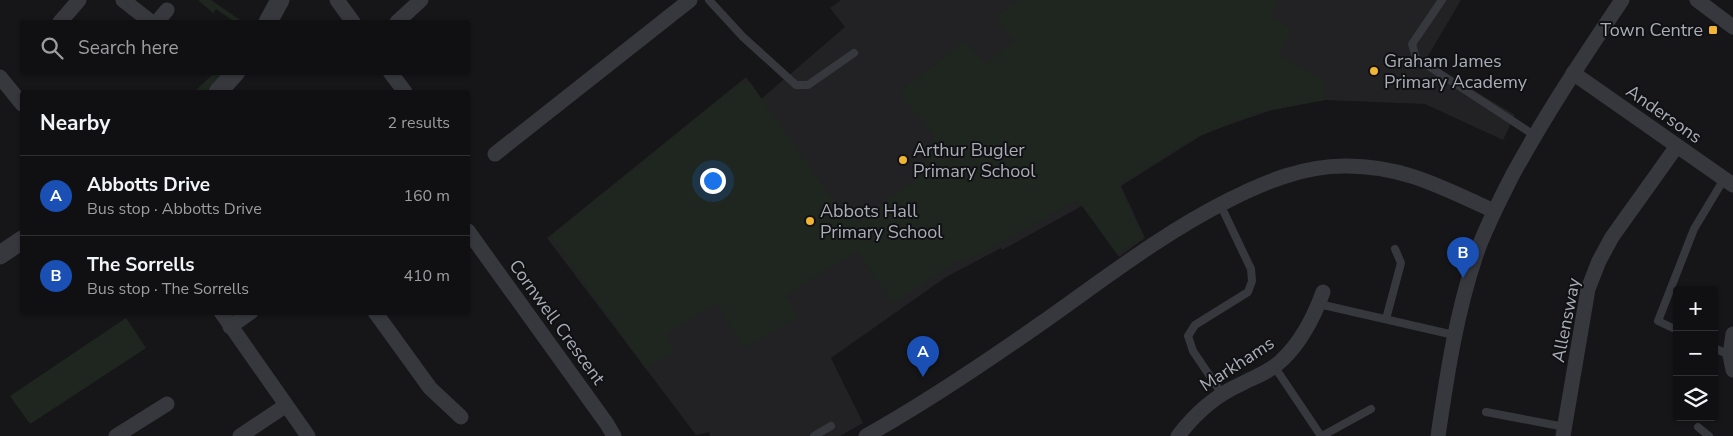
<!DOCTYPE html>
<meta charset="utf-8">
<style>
:root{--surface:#101012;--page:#19191b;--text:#f1f3f6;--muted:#9c9d9f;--line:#303032;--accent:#0f766e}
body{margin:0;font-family:"Nunito Sans",sans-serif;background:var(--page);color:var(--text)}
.controls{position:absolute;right:15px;bottom:15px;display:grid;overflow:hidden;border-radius:5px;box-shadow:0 1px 4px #0004}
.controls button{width:45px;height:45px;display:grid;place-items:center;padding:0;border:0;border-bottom:1px solid var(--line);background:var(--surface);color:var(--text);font:25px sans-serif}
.you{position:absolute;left:712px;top:180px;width:18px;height:18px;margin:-12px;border:4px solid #fff;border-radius:50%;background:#1a73e8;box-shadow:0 0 0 8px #1a73e833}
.badge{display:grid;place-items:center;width:32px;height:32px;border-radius:50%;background:var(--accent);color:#fff;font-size:16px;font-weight:700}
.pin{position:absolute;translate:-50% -41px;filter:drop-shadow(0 1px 2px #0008)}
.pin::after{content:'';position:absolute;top:26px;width:18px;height:15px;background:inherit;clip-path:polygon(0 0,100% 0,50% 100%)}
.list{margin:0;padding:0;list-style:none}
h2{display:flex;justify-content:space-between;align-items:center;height:65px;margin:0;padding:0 20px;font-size:21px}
h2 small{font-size:16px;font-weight:400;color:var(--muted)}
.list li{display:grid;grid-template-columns:32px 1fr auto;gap:15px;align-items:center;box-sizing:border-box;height:80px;padding:0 20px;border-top:1px solid var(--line)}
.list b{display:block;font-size:19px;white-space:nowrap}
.list p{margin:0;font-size:16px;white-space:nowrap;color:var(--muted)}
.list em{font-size:16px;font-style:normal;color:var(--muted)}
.icon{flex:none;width:28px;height:28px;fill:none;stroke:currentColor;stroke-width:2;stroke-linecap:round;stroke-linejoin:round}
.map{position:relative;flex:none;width:1733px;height:436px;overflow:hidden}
.search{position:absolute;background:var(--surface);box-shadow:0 1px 4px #0004;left:20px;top:20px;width:450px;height:55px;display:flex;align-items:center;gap:12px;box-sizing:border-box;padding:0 18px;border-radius:5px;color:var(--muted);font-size:19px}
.panel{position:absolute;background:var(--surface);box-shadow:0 1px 4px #0004;left:20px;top:90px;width:450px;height:225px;border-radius:5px}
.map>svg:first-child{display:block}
.built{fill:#222225}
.green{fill:#1e261f}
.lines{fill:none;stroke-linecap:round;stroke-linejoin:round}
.service{stroke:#37383d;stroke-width:8}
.minor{stroke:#37383d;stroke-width:15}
.tertiary{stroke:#37383d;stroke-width:19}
.poi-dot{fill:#f1b536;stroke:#111113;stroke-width:2}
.labels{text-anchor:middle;stroke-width:4;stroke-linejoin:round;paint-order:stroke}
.poi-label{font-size:18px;fill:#a8adb8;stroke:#111113;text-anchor:start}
.street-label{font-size:18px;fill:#a8adb8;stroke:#111113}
</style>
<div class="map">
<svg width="1733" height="436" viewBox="0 0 1733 436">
<rect width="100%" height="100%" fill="#161618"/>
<path class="built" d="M841 0H1461L1425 61 1515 115 1503 140 1425 104 1325 100 1272 110 1205 133 1121 186 1145 238 1119 257 1082 206 1002 250 1001 248 946 277 831 358 863 423 840 436H710L709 432 696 435 547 238 746 77 761 99 845 27 830 8Z"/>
<g class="green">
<path d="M198 0H211L243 22H235L216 9 213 13Z"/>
<path d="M1017 0H1279L1270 16 1293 30 1279 54 1324 80 1325 100 1256 113 1193 139 1119 185 1143 238 1117 254 1078 200 975 257 957 261 893 304 858 251 786 295 798 317 745 348 716 303 666 334 674 352 645 368 551 236 741 82H750L839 208 860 221 921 175 934 136 899 93 965 40 985 64 1014 41 996 18Z"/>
<path d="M214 73H224L206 92H194Z"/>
<path d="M126 318 146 348 30 424 10 396Z"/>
</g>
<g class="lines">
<g class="service">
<path d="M709 0 743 37 796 85H808L854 53"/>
<path d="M1442 0 1412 44 1416 58 1534 135"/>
<path d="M1220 204 1251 269 1252 281 1248 292 1195 325 1188 336 1193 351 1222 394"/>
<path d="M1319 304 1454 335"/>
<path d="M1386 319 1401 263 1395 249"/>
<path d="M1677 330 1658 321 1694 229 1724 179"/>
<path d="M1714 348 1730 355"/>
<path d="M1274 366 1321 436"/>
<path d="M1486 412 1565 427"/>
<path d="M1698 427 1709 436"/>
<path d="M814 436 831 426"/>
<path d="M1322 436 1371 409"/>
</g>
<g class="minor">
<path d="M123 0 151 22"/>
<path d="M337 0 353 22"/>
<path d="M1697 0 1733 27"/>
<path d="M60 22 79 0"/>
<path d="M157 22 167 10"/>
<path d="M397 22 421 0"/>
<path d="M390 72 405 92"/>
<path d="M1573 73 1733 185"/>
<path d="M0 77 22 104"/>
<path d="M495 154 690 0"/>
<path d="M468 231 607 424 614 436"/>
<path d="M221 312 308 436"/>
<path d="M375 312 430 388 461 417"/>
<path d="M230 327 251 312"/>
<path d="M1733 334 1730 355 1733 370"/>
<path d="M116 436 167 404"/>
<path d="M240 436 285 406"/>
<path d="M866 436C927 402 986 362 1043 322 1104 279 1163 233 1229 200 1265 182 1303 166 1344 166 1402 165 1443 188 1494 211"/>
<path d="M1178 436C1194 415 1215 396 1239 385 1254 377 1270 372 1282 360 1302 341 1314 317 1323 292"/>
<path d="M1438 436C1447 375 1456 314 1476 255 1485 228 1499 202 1512 176 1545 115 1583 58 1622 0"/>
<path d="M1563 436 1588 289 1599 261 1612 237 1677 146"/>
</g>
<g class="tertiary">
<path d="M268 22 280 0"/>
<path d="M218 92 236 72"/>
<path d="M0 255 22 240"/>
</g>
</g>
<g class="poi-dot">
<rect x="1708" y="25" width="10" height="10" rx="2.5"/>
<circle cx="1374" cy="71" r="5"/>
<circle cx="903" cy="160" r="5"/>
<circle cx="810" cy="221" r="5"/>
</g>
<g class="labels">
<g class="poi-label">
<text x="1703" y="36" text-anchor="end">Town Centre</text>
<text x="1384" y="67">Graham James<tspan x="1384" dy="21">Primary Academy</tspan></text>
<text x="913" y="156">Arthur Bugler<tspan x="913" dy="21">Primary School</tspan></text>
<text x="820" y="217">Abbots Hall<tspan x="820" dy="21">Primary School</tspan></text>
</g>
<g class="street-label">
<text transform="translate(1664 114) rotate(35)" y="6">Andersons</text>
<text transform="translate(1566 320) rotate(-79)" y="6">Allensway</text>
<text transform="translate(557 322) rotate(54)" y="6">Cornwell Crescent</text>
<text transform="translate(1237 364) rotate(-33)" y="6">Markhams</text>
</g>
</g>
</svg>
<div class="controls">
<button>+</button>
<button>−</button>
<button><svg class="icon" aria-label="layers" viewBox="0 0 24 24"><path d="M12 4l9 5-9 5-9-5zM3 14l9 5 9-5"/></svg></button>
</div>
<div class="you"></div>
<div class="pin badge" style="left:923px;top:377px;background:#1a4fb4">A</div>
<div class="pin badge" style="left:1463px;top:278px;background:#1a4fb4">B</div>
<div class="search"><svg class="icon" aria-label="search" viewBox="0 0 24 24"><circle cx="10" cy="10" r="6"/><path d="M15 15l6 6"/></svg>Search here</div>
<section class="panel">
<h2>Nearby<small>2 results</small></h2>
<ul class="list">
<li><span class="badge" style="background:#1a4fb4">A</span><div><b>Abbotts Drive</b><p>Bus stop · Abbotts Drive</p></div><em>160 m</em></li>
<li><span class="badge" style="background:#1a4fb4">B</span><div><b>The Sorrells</b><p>Bus stop · The Sorrells</p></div><em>410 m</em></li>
</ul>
</section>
</div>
